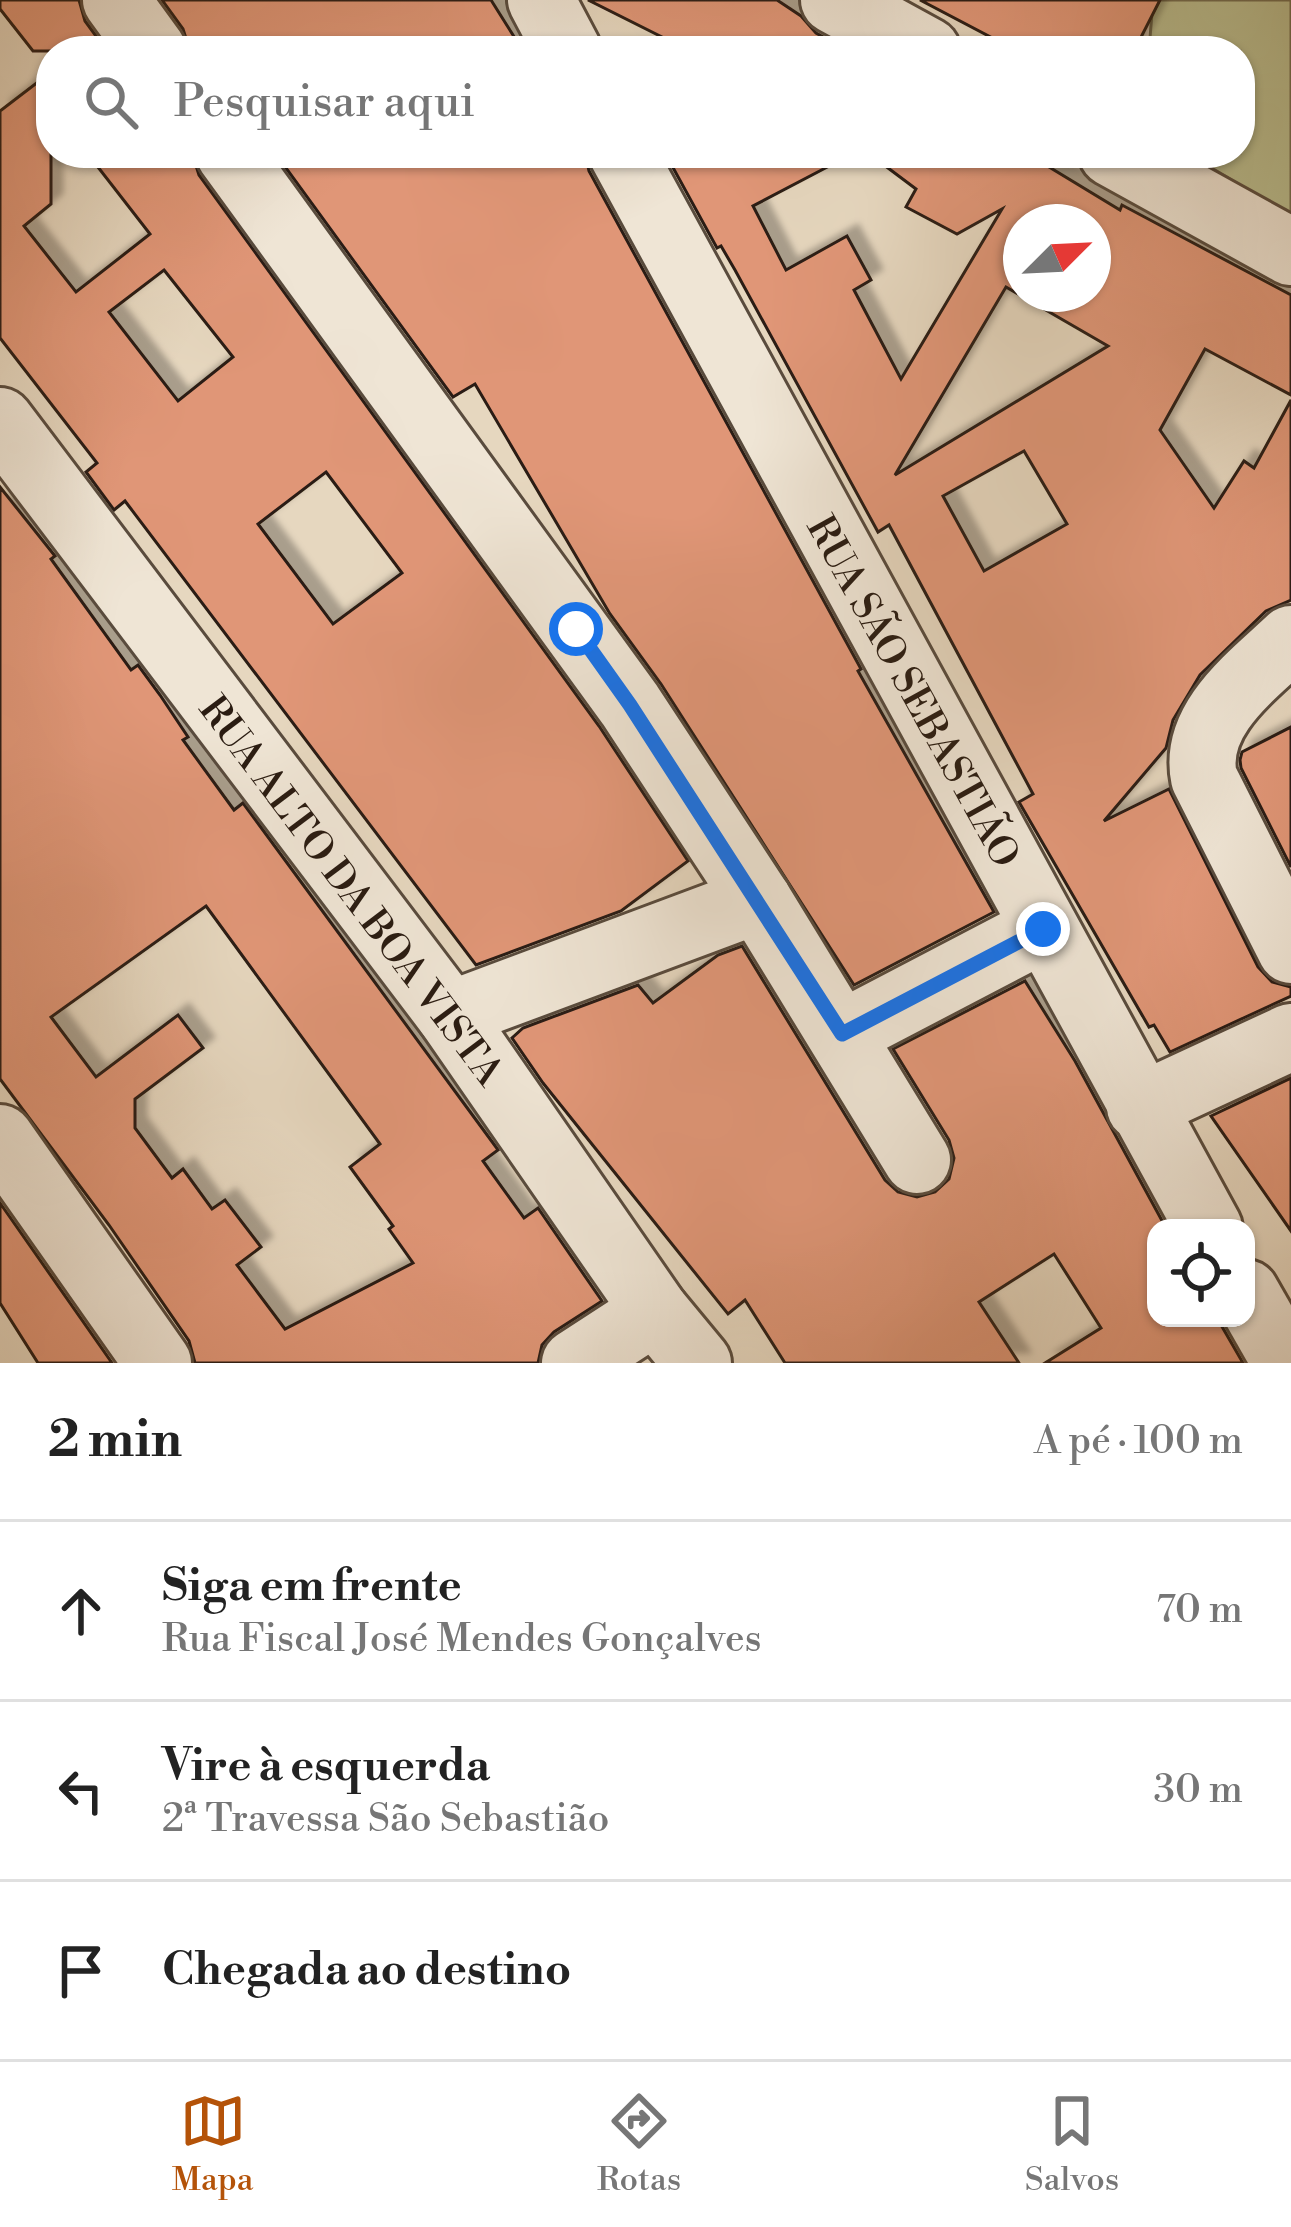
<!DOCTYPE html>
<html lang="pt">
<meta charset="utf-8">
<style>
:root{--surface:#fff;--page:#f6f6f6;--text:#222;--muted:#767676;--line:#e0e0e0;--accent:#b45309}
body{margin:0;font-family:"Libre Bodoni",serif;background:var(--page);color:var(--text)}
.controls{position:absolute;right:36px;bottom:36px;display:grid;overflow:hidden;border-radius:24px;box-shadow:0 3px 9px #0004}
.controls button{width:108px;height:108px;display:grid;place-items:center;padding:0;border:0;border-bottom:3px solid var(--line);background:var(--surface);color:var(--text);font:60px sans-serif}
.compass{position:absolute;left:1003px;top:204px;width:108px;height:108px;border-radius:50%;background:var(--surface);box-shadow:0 3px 9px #0004;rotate:66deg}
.stop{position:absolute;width:36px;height:36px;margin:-27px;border:9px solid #1a73e8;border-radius:50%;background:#fff}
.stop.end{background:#1a73e8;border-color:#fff;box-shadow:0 3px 12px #0008}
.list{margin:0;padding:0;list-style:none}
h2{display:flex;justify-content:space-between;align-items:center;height:156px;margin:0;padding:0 48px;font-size:51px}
h2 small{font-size:39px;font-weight:400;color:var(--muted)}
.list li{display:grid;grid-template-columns:78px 1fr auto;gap:36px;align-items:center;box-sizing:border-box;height:180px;padding:0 48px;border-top:3px solid var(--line)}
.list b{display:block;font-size:45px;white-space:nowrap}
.list p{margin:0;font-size:39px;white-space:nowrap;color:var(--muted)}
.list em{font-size:39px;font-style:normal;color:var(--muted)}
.icon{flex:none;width:66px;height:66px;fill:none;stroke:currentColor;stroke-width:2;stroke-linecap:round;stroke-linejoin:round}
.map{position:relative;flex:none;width:1291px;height:1363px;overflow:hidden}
.search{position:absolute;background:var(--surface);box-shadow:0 3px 9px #0004;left:36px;right:36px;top:36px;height:132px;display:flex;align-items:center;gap:30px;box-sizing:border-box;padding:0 42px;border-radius:48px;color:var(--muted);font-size:45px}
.sheet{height:696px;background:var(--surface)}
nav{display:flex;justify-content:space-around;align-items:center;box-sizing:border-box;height:168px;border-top:3px solid var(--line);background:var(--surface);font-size:33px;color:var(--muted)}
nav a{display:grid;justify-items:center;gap:6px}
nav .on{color:var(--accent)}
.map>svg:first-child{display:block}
.green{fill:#b9bd8f;stroke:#726c50;stroke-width:3}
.building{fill:#e09677;stroke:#2a1c12;stroke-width:3;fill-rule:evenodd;filter:url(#shadow)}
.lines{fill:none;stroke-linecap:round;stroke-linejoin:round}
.minor-casing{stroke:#594b3d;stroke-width:72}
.minor{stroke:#efe5d5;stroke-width:66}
.route{stroke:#1a73e8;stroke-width:15}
.labels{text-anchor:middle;stroke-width:12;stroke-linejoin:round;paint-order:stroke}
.street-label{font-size:39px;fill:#2a1c12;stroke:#efe5d5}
</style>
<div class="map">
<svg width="1291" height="1363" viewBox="0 0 1291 1363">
<defs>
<filter id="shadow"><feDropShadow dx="11" dy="-11" stdDeviation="3" flood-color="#0004"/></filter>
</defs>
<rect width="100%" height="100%" fill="#e6d7bf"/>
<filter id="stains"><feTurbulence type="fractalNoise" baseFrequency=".00167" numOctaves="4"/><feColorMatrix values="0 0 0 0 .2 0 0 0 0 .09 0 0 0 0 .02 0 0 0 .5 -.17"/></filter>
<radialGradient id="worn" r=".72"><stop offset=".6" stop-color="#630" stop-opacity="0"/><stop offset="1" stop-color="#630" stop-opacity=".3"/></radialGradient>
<path class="green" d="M1153 0H1291V216L1187 153H1240V51H1149Z"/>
<g class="building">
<path d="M0 0H79L85 21 107 51H33L0 9Z"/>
<path d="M162 0H491L523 51H190L183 29Z"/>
<path d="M588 0H777L801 16 816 33 849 51H690Z"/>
<path d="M920 0H1160L1134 51H994L998 41Z"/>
<path d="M51 72V204L24 226 76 292 150 234 87 153H192L199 175 599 726 688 861 621 911 476 965 125 501 114 510 86 472 97 463 0 338V111ZM164 270 233 357 178 401 109 312ZM326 472 402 573 333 624 258 524Z"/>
<path d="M275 153H585L589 171 861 669 858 671 994 912 854 985 661 684 610 614 475 384 453 397Z"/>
<path d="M665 153H854L753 206 786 270 847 236 871 280 854 290 901 379 1002 209 957 234 906 207 916 189 868 153H1026L1120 210 1122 205 1291 295V395L1205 349 1160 430 1214 508 1244 461 1254 468 1291 400V600L1266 611 1200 675 1173 720 1166 748 1104 821 1169 789 1258 967 1272 982 1291 987V996L1170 1052 1154 1025 1149 1027 1019 802 1033 794 889 525 878 532 735 270 721 246 717 248ZM1021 222H1093V294H1021ZM1006 287 1108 346 895 475ZM1024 451 1067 524 984 571 943 496Z"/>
<path d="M0 487 55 556 51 559 131 670 138 665 160 695 188 737 183 740 234 810 243 803 493 1143 498 1150 483 1161 524 1218 538 1208 602 1301 554 1332 542 1345 538 1363H195L189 1341 109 1225 0 1079ZM206 906 380 1144 350 1167 393 1226 389 1229 413 1263 285 1329 237 1265 261 1247 225 1200 212 1209 183 1169 172 1178 135 1128V1099L203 1048 178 1015 96 1077 51 1017Z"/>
<path d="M1291 727V867L1241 768 1240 760 1242 752Z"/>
<path d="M742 946 885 1180 898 1192 917 1197 935 1192 949 1179 954 1158 949 1140 893 1049 1025 981 1075 1061 1166 1228H1156V1318H1217L1243 1363H1045L1101 1328 1054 1254 979 1302 1019 1363H785L745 1300 728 1314 543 1083 512 1038 523 1028 638 985 653 1003 718 955Z"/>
<path d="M1291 1078V1231L1211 1116Z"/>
<path d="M0 1203 112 1363H38L0 1303Z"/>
</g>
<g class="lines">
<g class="minor-casing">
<g id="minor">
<path d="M116 0 153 51"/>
<path d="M541 0 568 51"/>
<path d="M834 0 927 51"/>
<path d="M229 153 630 705 758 900 917 1160"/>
<path d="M622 153 1209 1228"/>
<path d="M1112 153 1291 252"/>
<path d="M0 421 450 1015 655 1311 698 1363"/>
<path d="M1291 639C1252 676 1192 719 1204 778L1291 950"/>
<path d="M450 1015 758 900"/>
<path d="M842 1034 1043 929"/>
<path d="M1140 1107 1291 1037"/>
<path d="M0 1138 158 1363"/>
<path d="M1246 1293 1286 1363"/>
<path d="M575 1363 655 1311"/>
</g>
</g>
<use href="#minor" class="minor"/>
</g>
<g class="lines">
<path class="route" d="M576 629 630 705 842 1034 1043 929"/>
</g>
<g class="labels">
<g class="street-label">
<text transform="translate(914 691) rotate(61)" y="14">RUA SÃO SEBASTIÃO</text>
<text transform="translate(352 890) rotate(53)" y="14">RUA ALTO DA BOA VISTA</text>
</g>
</g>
<rect width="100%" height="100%" filter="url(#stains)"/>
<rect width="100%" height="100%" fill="url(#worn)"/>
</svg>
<div class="controls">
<button><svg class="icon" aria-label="locate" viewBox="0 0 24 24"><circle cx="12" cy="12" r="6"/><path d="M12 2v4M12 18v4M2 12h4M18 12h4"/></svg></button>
</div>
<svg class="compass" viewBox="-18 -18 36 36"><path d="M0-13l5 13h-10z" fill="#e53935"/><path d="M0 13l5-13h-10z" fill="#767676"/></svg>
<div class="stop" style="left:576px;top:629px"></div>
<div class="stop end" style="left:1043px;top:929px"></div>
<div class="search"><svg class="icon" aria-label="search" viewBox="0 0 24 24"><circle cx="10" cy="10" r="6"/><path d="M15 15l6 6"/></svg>Pesquisar aqui</div>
</div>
<section class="sheet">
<h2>2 min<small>A pé · 100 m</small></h2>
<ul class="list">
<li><svg class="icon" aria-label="ahead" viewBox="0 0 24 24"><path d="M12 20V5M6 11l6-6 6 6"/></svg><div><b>Siga em frente</b><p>Rua Fiscal José Mendes Gonçalves</p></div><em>70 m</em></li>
<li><svg class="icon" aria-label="left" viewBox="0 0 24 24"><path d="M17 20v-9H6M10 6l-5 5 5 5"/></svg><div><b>Vire à esquerda</b><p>2ª Travessa São Sebastião</p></div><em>30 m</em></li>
<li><svg class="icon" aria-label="arrive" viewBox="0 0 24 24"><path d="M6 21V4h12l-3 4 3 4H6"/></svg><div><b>Chegada ao destino</b></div></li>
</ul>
</section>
<nav>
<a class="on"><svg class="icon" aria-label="map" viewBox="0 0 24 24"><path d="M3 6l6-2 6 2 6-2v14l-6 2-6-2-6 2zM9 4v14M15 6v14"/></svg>Mapa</a>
<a><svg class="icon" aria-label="directions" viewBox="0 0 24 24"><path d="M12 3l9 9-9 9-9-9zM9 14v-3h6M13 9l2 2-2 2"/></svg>Rotas</a>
<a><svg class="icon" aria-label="saved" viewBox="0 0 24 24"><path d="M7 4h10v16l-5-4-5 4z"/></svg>Salvos</a>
</nav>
